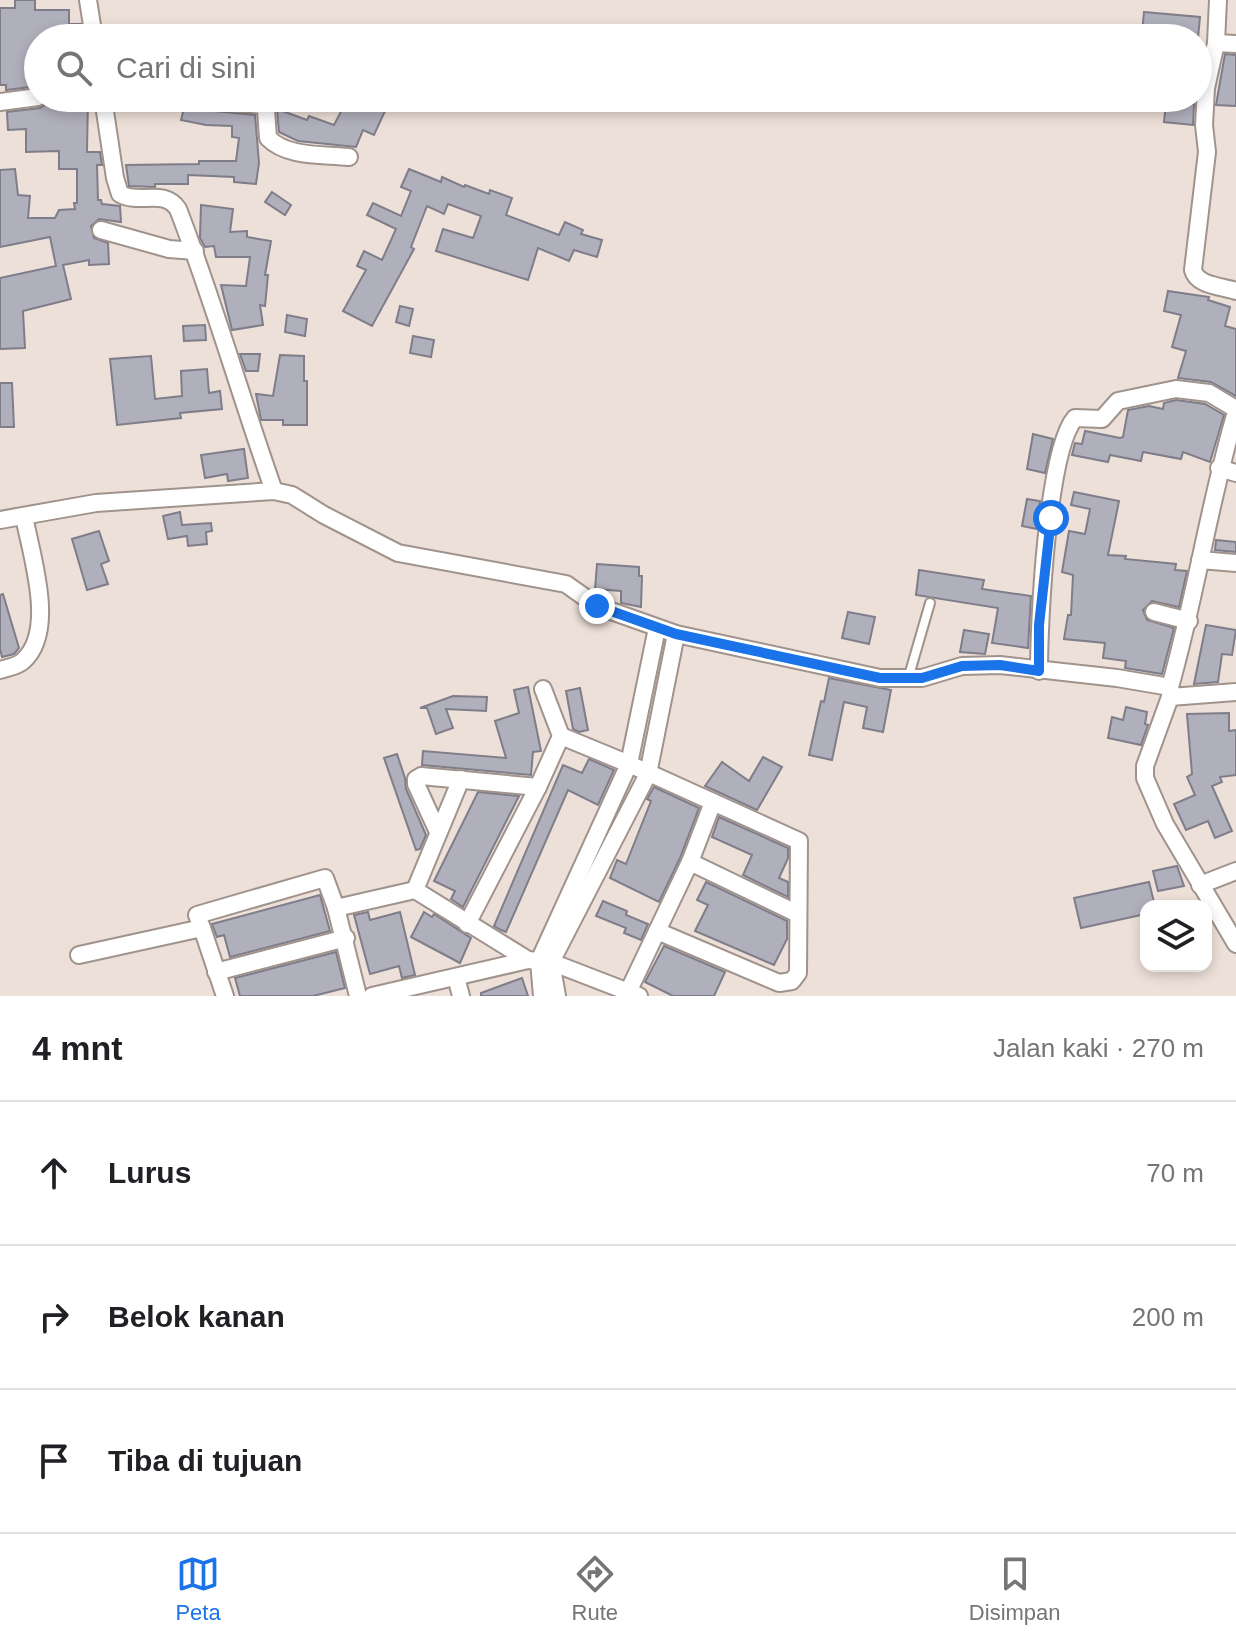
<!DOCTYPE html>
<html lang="id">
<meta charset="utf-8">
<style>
:root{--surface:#fff;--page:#f6f6f6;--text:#202124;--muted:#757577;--line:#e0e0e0;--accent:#1a73e8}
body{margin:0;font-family:Helvetica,sans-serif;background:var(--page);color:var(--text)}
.controls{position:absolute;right:24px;bottom:24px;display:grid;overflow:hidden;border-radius:16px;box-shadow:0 4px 12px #0003}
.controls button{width:72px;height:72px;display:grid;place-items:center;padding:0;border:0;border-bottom:2px solid var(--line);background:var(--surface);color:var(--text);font:40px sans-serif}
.stop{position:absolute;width:24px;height:24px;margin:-18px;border:6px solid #1a73e8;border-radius:50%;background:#fff}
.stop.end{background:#1a73e8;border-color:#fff;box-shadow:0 2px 8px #0008}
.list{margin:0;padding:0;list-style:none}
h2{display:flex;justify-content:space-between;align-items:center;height:104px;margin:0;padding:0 32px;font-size:34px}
h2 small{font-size:26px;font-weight:400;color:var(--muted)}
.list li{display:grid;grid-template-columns:52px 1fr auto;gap:24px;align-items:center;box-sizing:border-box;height:144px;padding:0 32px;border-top:2px solid var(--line)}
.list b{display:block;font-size:30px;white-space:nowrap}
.list em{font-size:26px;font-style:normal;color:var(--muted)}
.icon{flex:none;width:44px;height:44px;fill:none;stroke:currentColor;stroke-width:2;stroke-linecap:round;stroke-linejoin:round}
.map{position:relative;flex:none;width:1236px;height:996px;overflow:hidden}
.search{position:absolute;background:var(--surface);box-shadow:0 4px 12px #0003;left:24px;right:24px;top:24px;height:88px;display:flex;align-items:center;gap:20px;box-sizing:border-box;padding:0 28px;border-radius:44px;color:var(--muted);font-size:30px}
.sheet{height:536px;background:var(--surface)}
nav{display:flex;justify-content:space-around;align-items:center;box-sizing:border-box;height:112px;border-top:2px solid var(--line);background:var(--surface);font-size:22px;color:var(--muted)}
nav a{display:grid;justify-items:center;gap:4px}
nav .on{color:var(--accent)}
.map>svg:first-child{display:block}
.building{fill:#b0afbc;stroke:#7e7d89;stroke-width:2}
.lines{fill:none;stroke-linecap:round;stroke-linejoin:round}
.service-casing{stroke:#a0938c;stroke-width:12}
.minor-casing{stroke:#a0938c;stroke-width:20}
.service{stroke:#fff;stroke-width:8}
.minor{stroke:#fff;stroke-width:16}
.route{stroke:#1a73e8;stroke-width:10}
</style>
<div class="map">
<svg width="1236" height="996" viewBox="0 0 1236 996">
<rect width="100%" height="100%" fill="#ede0d8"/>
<g class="building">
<path d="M15 0H35V10H69V24H81L83 38H38V86L6 90V85H0V8H15Z"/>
<path d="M1144 12 1200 17 1198 38 1142 34Z"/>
<path d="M1225 54 1236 55V106L1216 105Z"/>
<path d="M49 98H88L87 152H100L102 165H97L98 200H101L102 204 120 206 121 222 99 219 91 226 94 238 108 243 109 264 89 265V260L63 265 71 299 23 311 25 348 0 349V278L56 266 50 237 0 247V170L15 169 18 195 30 196 28 218H55L59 210 75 209 74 203H77V169H59V151L26 152V129L8 130 7 112 40 108 45 105Z"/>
<path d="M348 98H391L374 135 363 130 356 147 298 141 279 132 277 109 307 120 309 116 334 125Z"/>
<path d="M1166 102 1194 104 1193 125 1164 122Z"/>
<path d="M184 108 255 115 259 163 256 184 234 182V177L188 175V184H155V187L129 186 126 165 199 164V161H236L239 138 232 137V126L206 125 181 120Z"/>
<path d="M409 169 441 182 442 177 464 187 465 185 489 194 490 190 512 198 506 215 559 235 565 222 583 230 581 234 602 240 597 257 574 250 569 261 538 248 528 280 436 251 443 229 473 238 481 216 448 204 444 214 427 206 411 247 414 249 372 326 343 311 366 270 357 266 364 251 382 260 396 229 367 215 373 203 401 216 411 191 401 187Z"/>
<path d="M272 192 291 205 285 215 265 202Z"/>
<path d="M201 205 233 209 230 232 247 231V237L271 241 265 275H268L265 306 260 305 263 325 232 330 221 285 246 286 250 257H216L214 246 205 247 200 238Z"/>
<path d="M1168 291 1209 297 1208 300 1230 307 1225 326 1236 329V396L1211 382 1178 378 1186 351 1172 347 1181 315 1164 311Z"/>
<path d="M400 306 413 309 409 326 396 322Z"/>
<path d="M287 315 307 319 305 336 285 332Z"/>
<path d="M205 325 206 340 184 341 183 326Z"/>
<path d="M413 336 434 340 431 357 410 353Z"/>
<path d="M240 354H260L258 371H246Z"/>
<path d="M280 355 304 356V381H307V425H283V420H261L256 394 273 396Z"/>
<path d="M151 356 155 399 182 396 181 371 207 369 209 393 220 391 222 409 180 413 181 418 117 425 110 359Z"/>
<path d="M0 383H12L14 427H0Z"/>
<path d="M1176 400 1205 404 1224 415 1210 462 1183 452 1181 459 1143 452 1141 461 1110 455 1108 462 1072 455 1075 443 1082 444 1085 431 1120 438 1123 437 1128 410 1149 406 1163 409 1164 403Z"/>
<path d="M1033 434 1053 439 1045 473 1027 469Z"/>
<path d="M244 449 248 478 228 481 227 474 205 478 201 455Z"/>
<path d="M1074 492 1119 501 1108 555 1126 556 1125 559 1176 564 1175 570 1187 571 1179 607 1152 601 1143 610 1147 620 1174 628 1162 674 1125 668 1126 661 1103 658 1105 643 1064 639 1068 615H1071L1073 575 1062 572 1069 531 1085 534 1090 509 1071 505Z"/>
<path d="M1027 499 1040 501 1037 529 1022 526Z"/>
<path d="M180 512 182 525 211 523 212 531 206 532 207 544 188 546 187 536 168 539 163 516Z"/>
<path d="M99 531 109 561 101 564 108 584 87 590 72 539Z"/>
<path d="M1216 540 1236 542V552L1215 550Z"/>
<path d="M597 564 639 567V576H642L641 607 621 603V591L595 589Z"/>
<path d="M919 570 984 580 982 589 1031 596 1028 648 992 643 998 608 916 595Z"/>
<path d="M3 594 19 648 14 654 2 657 0 649V595Z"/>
<path d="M848 612 875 617 869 644 842 638Z"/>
<path d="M1206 625 1236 630 1232 655 1222 654 1218 682 1194 684Z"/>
<path d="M964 630 989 634 985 654 960 652Z"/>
<path d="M829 678 891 690 883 732 863 728 867 707 844 702 832 760 809 755 821 701 824 702Z"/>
<path d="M528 687 541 751 533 752 531 775 422 765 423 751 506 758 495 721 519 713 514 690Z"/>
<path d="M580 688 588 730 579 732 573 729 566 691Z"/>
<path d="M453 696 487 697 486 711 446 709 453 728 436 734 427 708H420Z"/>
<path d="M1126 707 1147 712 1145 724 1148 725 1141 745 1108 738 1112 717 1123 720Z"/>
<path d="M1229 713V731L1236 730V775L1220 777 1222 782 1212 786 1232 831 1215 838 1208 821 1186 830 1174 804 1195 795 1187 777 1192 774 1187 714Z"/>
<path d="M397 754 405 778 406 789 426 835 420 849 416 850 384 758Z"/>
<path d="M763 757 782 767 757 810 705 786 722 762 749 781Z"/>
<path d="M589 759 614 770 598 805 568 790 506 932 501 930 494 926 563 765 582 773Z"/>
<path d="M654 787 699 808 680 858 659 902 610 878 617 860 626 864 651 801 647 799Z"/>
<path d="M478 792 519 796 463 907 451 899 455 891 434 881Z"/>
<path d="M719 817 788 848V858L779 878 788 882V897L743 875 752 855 712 837Z"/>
<path d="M1177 866 1184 886 1158 891 1153 871Z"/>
<path d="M706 882 787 921V939L774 965 695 931 708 905 697 900Z"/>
<path d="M1149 882 1155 906H1146V914L1081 928 1074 898Z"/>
<path d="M320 895 330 931 230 957 224 935 217 937 212 924Z"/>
<path d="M603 901 627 911 626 915 648 924 641 940 624 933 626 928 596 916Z"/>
<path d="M368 912 370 920 400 912 415 975 402 978 399 966 370 974 354 915Z"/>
<path d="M424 912 432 917 434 914 471 938 460 963 411 937Z"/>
<path d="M664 946 725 972 714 996H673L645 982Z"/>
<path d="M336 952 345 988 313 996H240L235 978Z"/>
<path d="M522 978 528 996H481V993Z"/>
</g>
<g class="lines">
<g class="service-casing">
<path id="service" d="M908 679 930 603"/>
</g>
<g class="minor-casing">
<g id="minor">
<path d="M88 0 94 38"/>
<path d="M1218 0 1216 43 1206 88 1204 125 1207 152 1193 270C1197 286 1222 286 1236 291"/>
<path d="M1216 43 1236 44"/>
<path d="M103 98 115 178 120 194C140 205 164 188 178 209 214 302 241 398 274 491"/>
<path d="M187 98 263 105 266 110 268 138C288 158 323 154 349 157"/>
<path d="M0 102 38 97"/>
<path d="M101 230 169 249 195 251"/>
<path d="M1219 468 1236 473"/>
<path d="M0 520 96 503 274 491 292 495 324 515 398 553 566 584 597 606 676 634 880 678H922L962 666 1000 665 1117 678 1170 687V697L1145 766V778L1165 824 1236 944"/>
<path d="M1200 560 1236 563"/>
<path d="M1154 612 1189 621"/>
<path d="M0 670C7 668 18 666 23 661 57 631 31 555 24 516"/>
<path d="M1039 671C1039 622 1047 451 1075 418L1102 419 1118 401 1176 389 1209 393 1236 409"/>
<path d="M1170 687C1196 596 1209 502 1236 412"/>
<path d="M1170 697 1236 692"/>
<path d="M561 736 629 764 799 841 798 973 792 981 779 983 657 931"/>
<path d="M438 832 416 784V779L421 776 538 787"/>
<path d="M690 862 798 914"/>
<path d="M1200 885 1236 871"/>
<path d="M415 890 461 779"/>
<path d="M336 908 358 996"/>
<path d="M467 924 538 787 561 736 543 689"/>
<path d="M202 928 225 996"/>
<path d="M79 955 202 928 197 915 325 878 336 908 415 890 528 960 551 962 557 996"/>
<path d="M216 972 346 938"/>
<path d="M456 977 461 996"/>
<path d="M629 990 690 862 713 802"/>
<path d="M372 996 528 960"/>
<path d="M542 996 539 961 629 764 657 628"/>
<path d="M639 996 551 962 648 774 676 634"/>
</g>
</g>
<use href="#service" class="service"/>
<use href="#minor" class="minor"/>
</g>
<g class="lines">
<path class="route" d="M597 606 676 634 880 678H922L962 666 1000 665 1039 671V625L1051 518"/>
</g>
</svg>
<div class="controls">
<button><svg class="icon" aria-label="layers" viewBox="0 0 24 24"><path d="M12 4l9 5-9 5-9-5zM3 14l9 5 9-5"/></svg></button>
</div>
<div class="stop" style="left:1051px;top:518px"></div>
<div class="stop end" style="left:597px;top:606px"></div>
<div class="search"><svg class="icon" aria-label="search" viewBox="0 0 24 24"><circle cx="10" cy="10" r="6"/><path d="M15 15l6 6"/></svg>Cari di sini</div>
</div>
<section class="sheet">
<h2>4 mnt<small>Jalan kaki · 270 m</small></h2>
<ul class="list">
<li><svg class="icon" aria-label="ahead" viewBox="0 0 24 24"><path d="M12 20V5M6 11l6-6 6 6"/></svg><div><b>Lurus</b></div><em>70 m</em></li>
<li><svg class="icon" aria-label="right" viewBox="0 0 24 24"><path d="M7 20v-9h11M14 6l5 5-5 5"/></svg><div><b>Belok kanan</b></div><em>200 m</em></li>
<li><svg class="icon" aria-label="arrive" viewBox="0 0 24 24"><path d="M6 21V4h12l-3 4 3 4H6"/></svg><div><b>Tiba di tujuan</b></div></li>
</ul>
</section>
<nav>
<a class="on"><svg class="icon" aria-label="map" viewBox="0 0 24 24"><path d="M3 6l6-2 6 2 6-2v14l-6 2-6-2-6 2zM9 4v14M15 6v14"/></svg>Peta</a>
<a><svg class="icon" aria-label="directions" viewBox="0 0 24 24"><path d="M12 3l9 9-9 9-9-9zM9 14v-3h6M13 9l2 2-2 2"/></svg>Rute</a>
<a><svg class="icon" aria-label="saved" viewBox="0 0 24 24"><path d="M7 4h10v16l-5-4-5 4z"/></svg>Disimpan</a>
</nav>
